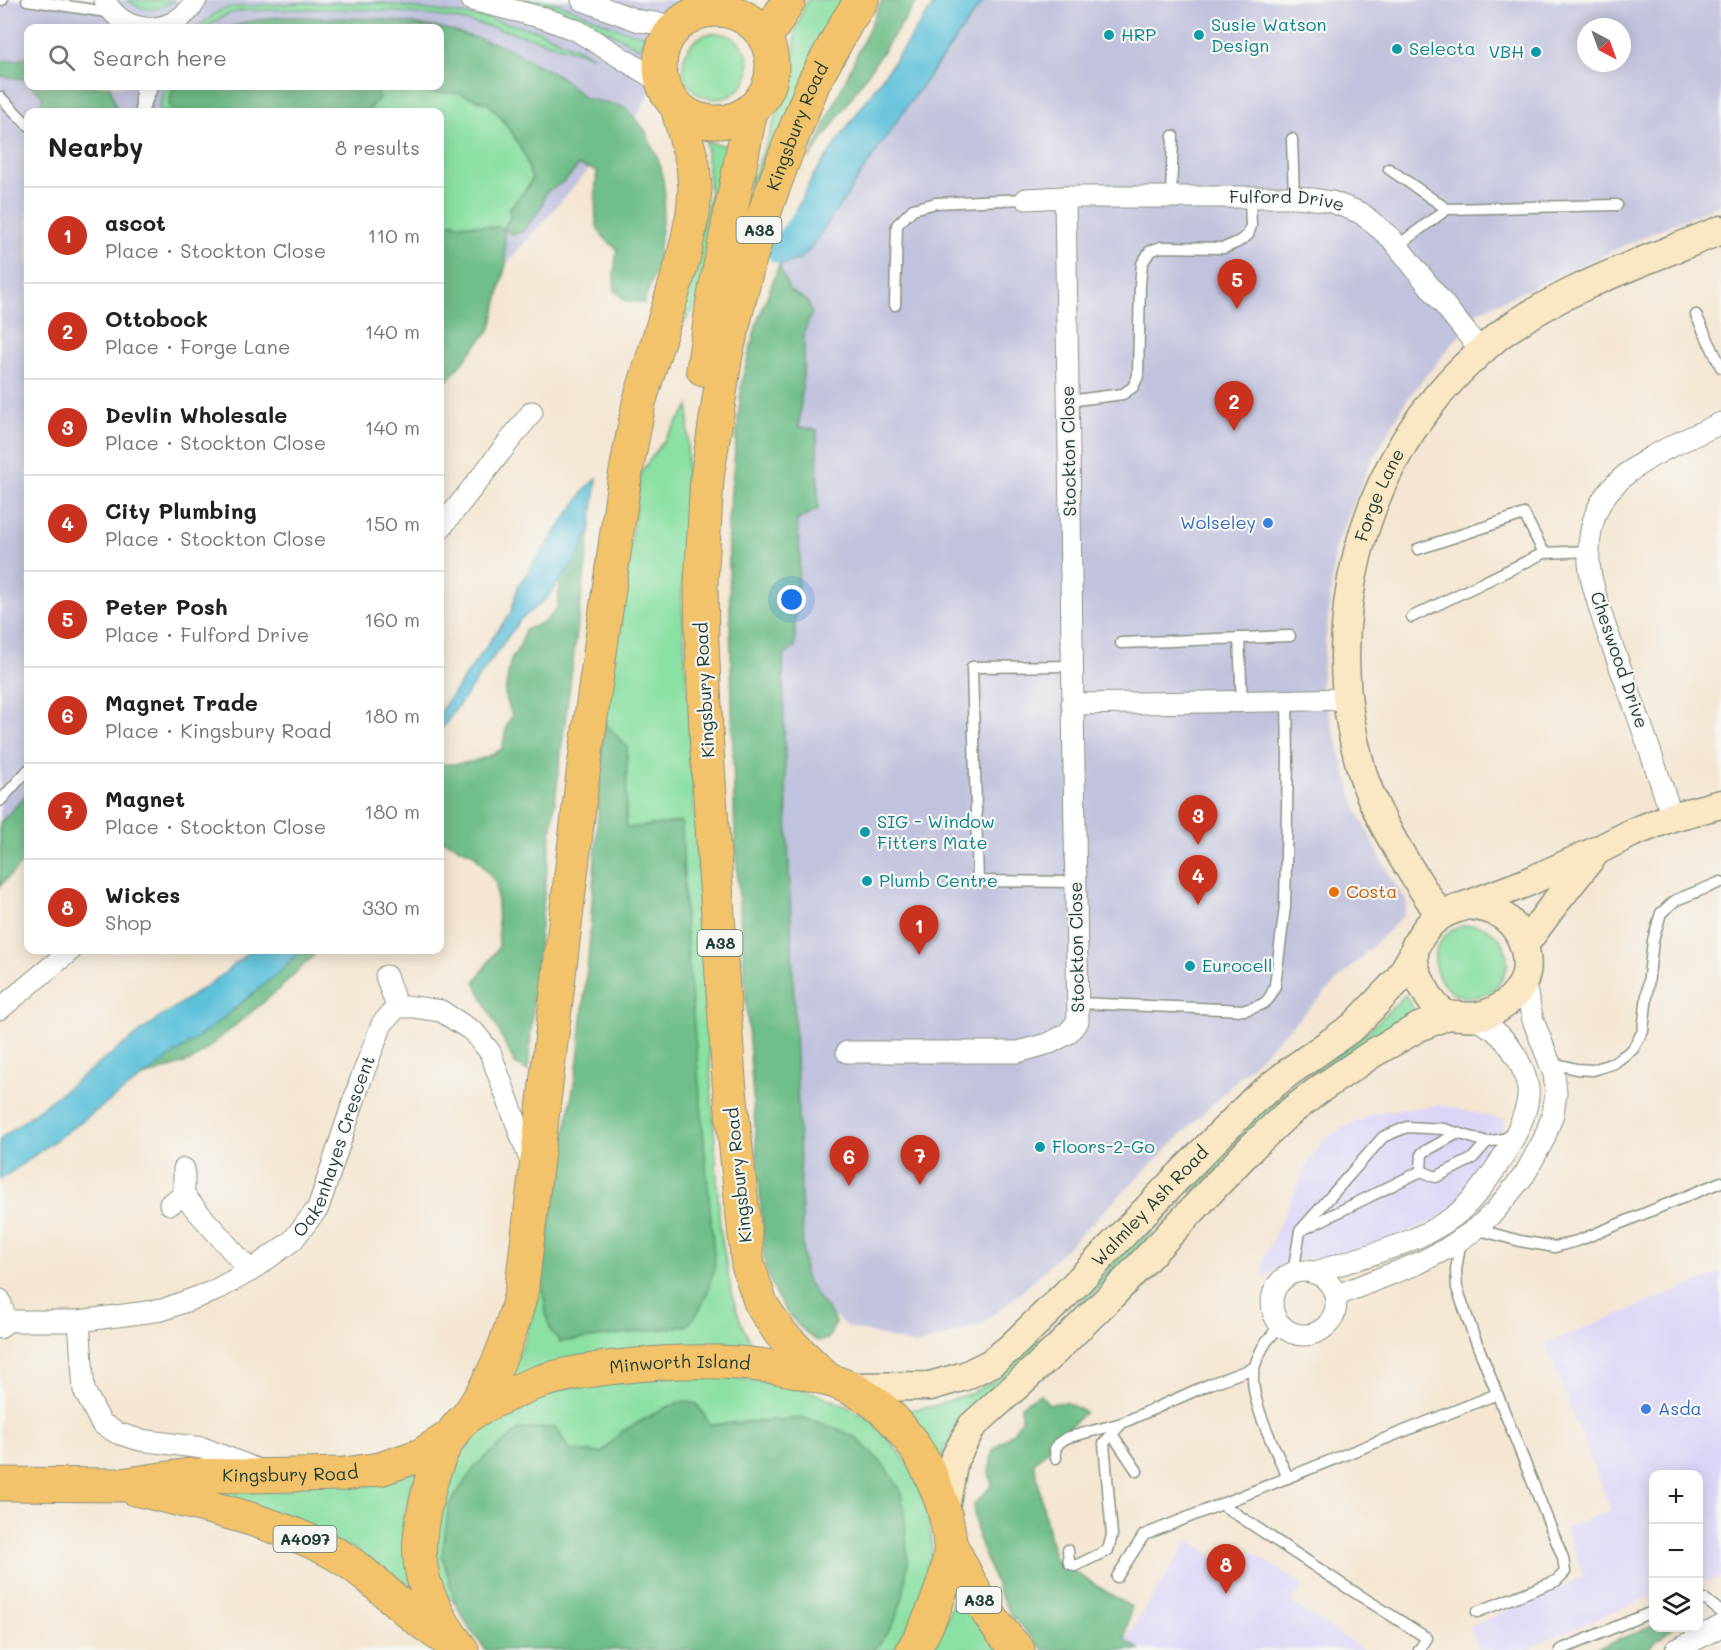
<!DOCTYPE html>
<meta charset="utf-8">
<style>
:root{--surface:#fff;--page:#f6f6f6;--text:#202124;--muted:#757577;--line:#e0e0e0;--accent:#c8321e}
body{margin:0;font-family:Mali,sans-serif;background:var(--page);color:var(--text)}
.controls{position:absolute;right:18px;bottom:18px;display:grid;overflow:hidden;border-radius:12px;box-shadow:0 3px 15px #0003}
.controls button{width:54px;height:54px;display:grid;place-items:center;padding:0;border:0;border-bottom:2px solid var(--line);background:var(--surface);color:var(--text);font:30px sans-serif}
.compass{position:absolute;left:1577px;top:18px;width:54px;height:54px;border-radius:50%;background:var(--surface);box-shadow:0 3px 15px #0003;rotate:139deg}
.you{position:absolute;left:792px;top:600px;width:21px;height:21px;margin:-15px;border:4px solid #fff;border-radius:50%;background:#1a73e8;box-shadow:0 0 0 9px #1a73e833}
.badge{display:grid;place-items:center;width:39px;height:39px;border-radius:50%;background:var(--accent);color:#fff;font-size:20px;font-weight:700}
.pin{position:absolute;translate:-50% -50px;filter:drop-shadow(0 2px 3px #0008)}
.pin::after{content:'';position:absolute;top:32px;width:21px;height:18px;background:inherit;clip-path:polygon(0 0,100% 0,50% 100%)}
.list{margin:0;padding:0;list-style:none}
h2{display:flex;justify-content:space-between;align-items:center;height:78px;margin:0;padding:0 24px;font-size:26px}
h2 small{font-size:20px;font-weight:400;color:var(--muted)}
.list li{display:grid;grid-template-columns:39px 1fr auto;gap:18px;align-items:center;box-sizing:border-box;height:96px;padding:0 24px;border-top:2px solid var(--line)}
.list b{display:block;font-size:22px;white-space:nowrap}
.list p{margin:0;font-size:20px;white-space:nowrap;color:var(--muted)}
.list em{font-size:20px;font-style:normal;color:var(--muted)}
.icon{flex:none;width:33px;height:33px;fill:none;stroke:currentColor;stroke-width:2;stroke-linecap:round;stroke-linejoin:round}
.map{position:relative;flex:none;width:1721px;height:1650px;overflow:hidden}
.search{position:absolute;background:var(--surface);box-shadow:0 3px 15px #0003;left:24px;top:24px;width:420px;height:66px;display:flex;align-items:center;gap:15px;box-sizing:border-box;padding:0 21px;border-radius:12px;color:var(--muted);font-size:22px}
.panel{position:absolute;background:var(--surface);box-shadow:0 3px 15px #0003;left:24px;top:108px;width:420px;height:846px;border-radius:12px}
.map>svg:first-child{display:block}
.built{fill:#dbd6f7}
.industrial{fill:#c1c2dd;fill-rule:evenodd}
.green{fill:#8be0a3;stroke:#558e6c;stroke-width:1.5}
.forest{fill:#70be89;stroke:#487e5e;stroke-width:1.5}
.water{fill:#5dc1da;stroke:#3e7f87;stroke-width:1.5}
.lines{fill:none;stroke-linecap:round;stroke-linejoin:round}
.canal{stroke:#5dc1da;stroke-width:22}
.lane-casing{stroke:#8a9283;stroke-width:13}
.street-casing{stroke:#8a9283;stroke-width:23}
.secondary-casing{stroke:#8a9283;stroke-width:31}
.primary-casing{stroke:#8a9283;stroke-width:35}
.highway-casing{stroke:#8a9283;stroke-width:35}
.lane{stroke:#fff;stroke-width:10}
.street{stroke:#fff;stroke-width:21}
.secondary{stroke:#fae7c3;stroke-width:28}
.primary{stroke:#f2c36a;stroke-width:33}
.highway{stroke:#f2c36a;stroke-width:33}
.culture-dot{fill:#0f9aa8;stroke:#f6f6f2;stroke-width:2}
.shop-dot{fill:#3f7fe0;stroke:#f6f6f2;stroke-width:2}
.food-dot{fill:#e8710a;stroke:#f6f6f2;stroke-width:2}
.labels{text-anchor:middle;stroke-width:4.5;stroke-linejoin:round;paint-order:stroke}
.shield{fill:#f6f6f2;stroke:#60746d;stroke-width:1.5}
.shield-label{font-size:16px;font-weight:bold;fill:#1f3d34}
.culture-label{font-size:18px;fill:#0d838f;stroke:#f6f6f2;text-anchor:start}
.street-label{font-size:18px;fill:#1f3d34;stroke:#f6f6f2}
.shop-label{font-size:18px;fill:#366cbe;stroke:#f6f6f2;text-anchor:end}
.food-label{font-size:18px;fill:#c56008;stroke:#f6f6f2;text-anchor:start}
</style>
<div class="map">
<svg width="1721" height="1650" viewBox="0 0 1721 1650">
<rect width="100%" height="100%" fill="#f6f6f2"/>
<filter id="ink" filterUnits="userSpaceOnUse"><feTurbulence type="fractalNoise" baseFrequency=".0167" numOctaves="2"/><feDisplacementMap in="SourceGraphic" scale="12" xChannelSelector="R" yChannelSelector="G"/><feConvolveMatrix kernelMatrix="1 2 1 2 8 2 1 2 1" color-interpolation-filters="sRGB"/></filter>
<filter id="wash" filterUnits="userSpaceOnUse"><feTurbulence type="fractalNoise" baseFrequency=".008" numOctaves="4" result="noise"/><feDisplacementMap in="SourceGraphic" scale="24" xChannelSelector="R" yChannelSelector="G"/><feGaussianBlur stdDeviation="1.35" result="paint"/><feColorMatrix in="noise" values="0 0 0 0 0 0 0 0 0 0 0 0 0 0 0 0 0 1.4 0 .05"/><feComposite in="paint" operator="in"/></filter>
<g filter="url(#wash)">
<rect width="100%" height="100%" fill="#f4e6d2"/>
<g class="built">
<path d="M1441 1105 1506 1120 1481 1175 1456 1206 1432 1223 1334 1257 1299 1259 1280 1265 1264 1278 1263 1260 1307 1165 1324 1138 1374 1113Z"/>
<path d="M1721 1273V1577L1699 1584 1698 1474H1654L1653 1597 1638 1602 1541 1642 1530 1650H1480L1469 1627 1584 1577 1565 1528 1611 1510 1545 1344Z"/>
<path d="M1189 1540 1237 1571 1251 1551 1303 1585 1292 1603 1364 1650H1140L1125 1640Z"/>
</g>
<g class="industrial">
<path d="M0 0H694L641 110 506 264 491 328 440 389V112H28V857L0 886ZM28 28H440V86H28Z"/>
<path d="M984 0H1721V204L1668 226 1479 311 1408 398 1369 466 1335 550 1321 687 1357 811 1393 882 1407 902 1404 915 1023 1291 980 1325 916 1345 848 1327 810 1299 797 1272 760 473 779 265 799 260 908 105ZM1586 27H1622V63H1586Z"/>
</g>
<g class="green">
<path d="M128 0H173C159 12 142 12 128 0Z"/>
<path d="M522 0C528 0 535 0 541 0 578 5 608 31 645 35L639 48 610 32 566 13Z"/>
<path d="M807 0H844L745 235 750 179 755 174 786 89 795 52V31Z"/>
<path d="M299 3H379L486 18 539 31 593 56C543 42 494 25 443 17 377 7 308 8 241 11L228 14 217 20 206 28H197L219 11 232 7Z"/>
<circle cx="716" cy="66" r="33"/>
<path d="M164 86H176C170 95 166 104 174 112H159Z"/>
<path d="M355 86H419L430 93H459L487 103 499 115 512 133 525 157 532 179 525 191 509 209 510 218 504 228 440 222V112H365L372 107Z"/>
<path d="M706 142 730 146 702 296 663 354 710 196Z"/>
<path d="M689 406 682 599 720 1229C728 1270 731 1318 758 1352L505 1381 520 1352 531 1319 541 1273 547 1318 551 1331 685 923 682 822 625 828 627 747 604 722 641 472Z"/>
<circle cx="1471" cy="961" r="36"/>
<path d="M1405 995 1417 1014 1191 1192 1186 1186 1256 1115 1309 1074 1351 1044 1376 1024Z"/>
<path d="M1177 1194 1182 1200 1049 1342 964 1414 939 1462 903 1411 934 1406 972 1393 996 1380 1080 1301Z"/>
<path d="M701 1373 789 1385 814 1393 842 1404 870 1419 895 1447 914 1472 929 1519 932 1552 919 1607 894 1650H872L879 1644 905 1530 904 1512 900 1489 856 1438 837 1429 804 1418 710 1425 697 1404 667 1407 621 1432 602 1453 570 1451 442 1555 456 1604 445 1593 435 1566 432 1538 445 1479 460 1455 481 1431 509 1410 564 1388Z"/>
<path d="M418 1471C413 1486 406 1501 404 1517 401 1542 410 1568 414 1592L401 1581 354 1549 216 1496 217 1490Z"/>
<path d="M960 1579 1005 1650H931C945 1628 953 1604 960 1579Z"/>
</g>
<g class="forest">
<path d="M882 0H918L809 159Z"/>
<path d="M278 17 379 19 445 29 507 47 533 63 560 76 584 98 625 107 645 130 661 167 665 195 657 265 644 303 626 301 615 291 614 276 617 249C611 243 601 237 598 229 593 215 596 185 597 171L578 165C570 178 560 185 546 192L542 206 524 231 513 235 504 228 506 264 491 328 440 389V222L504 228 510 218 509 209 525 191 532 179 525 157 512 133 499 115 487 103 459 93H430L419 86H440V28H230L246 22Z"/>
<path d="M28 56V82L26 79 0 76V61L18 60Z"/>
<path d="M32 86H110L117 112H48L42 108V95Z"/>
<path d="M176 86H355L376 89 379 98 365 112H174C166 104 170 94 176 86Z"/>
<path d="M779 265 789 290 807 301 812 313 804 332V358L799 427 817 430 818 509 797 520 800 555 798 582 800 607 795 617V646L783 657 784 732 804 1275 818 1298 832 1315 835 1324 828 1339 817 1341C788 1320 776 1300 765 1267L735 843 728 522 742 380 758 320Z"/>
<path d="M591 526C567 707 541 888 528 1071L515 1064 475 982 499 946 496 883 474 854 440 839V764C465 765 479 762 502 749L507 724 512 716 505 694 510 662 520 645 525 630 546 621 557 608 561 579 579 556Z"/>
<path d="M604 722 627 747 626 828 682 822 685 923 715 1265C709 1286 704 1312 686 1326L560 1342 551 1331 547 1318 541 1273 578 1061 589 948Z"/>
<path d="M28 793V857L0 886V823Z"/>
<path d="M301 950H319L278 990 193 1060 140 1078C196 1038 253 999 301 950Z"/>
<path d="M1040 1394 1049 1404 1065 1402 1085 1412 1034 1463 1054 1559 1131 1607 1125 1640 1140 1650H1044L1012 1617 1000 1595 978 1538 973 1506 992 1485 989 1472 993 1450 1014 1431 1021 1420V1406Z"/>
<path d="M685 1401 697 1404 710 1425 805 1418 838 1429 856 1438 883 1464 900 1489 904 1512 908 1563 903 1597 894 1623 879 1644 872 1650H486L469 1628 456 1604 442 1555 449 1505 476 1465 519 1430 556 1427 570 1451 602 1453 621 1432 667 1407Z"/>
<path d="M1653 1626 1672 1628 1646 1650H1593Z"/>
</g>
<g class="water">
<path d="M937 0H984L908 105 810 249 799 260 779 265 793 216 813 176Z"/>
<path d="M597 478 591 526 579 556 546 599 520 620 440 731V712L511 612 518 586 588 486Z"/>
<path d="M251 950H301L277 974 208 1030 0 1180V1139L152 1023 222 975Z"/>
</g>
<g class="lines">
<path class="canal" d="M778 252 802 219"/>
</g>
</g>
<g filter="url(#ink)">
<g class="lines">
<g class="lane-casing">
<g id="lane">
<path d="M0 0H2"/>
<path d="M27 0 113 13"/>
<path d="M141 86V109"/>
<path d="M0 97 28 125"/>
<path d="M142 112 153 86"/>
<path d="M1292 139 1294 197"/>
<path d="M1389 169 1447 209"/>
<path d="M1171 197 1173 136"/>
<path d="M1397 246 1447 209 1617 205"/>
<path d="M895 305 897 225 913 209 936 203 1026 199"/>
<path d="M1696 315 1721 367"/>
<path d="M1068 401 1123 394 1133 387 1138 376 1140 285 1142 264 1150 251 1161 247 1224 248 1238 242 1248 235 1251 226 1250 197"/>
<path d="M1418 549 1524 514 1544 553"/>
<path d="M1412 617 1544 553 1589 551"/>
<path d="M1239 638 1242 702"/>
<path d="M1121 643 1290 636"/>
<path d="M1072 666 972 667 978 881 1076 882"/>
<path d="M0 801 28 770"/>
<path d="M1078 1003 1245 1010C1263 1005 1269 1004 1275 985L1285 907 1288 760 1287 701"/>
<path d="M1550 1062 1576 1069 1593 1070 1614 1063 1633 1049 1643 1031 1653 940 1661 913 1676 900 1721 882"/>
<path d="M1421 1171 1436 1177 1472 1159 1487 1142"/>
<path d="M1476 1229 1520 1241 1555 1247 1580 1240 1721 1182"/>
<path d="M1300 1231 1383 1137 1407 1127 1444 1129 1487 1142 1513 1137"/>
<path d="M1461 1239 1456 1270 1457 1288 1472 1331 1563 1558 1565 1572 1556 1581 1477 1612"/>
<path d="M1293 1273 1300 1231 1421 1171 1422 1153 1458 1133"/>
<path d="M1279 1323C1277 1331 1271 1336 1266 1342 1261 1350 1257 1359 1254 1368 1247 1397 1276 1450 1288 1478"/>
<path d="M1122 1423 1210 1384 1254 1368"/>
<path d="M1112 1434 1137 1471"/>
<path d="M1056 1458 1055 1449 1059 1443 1066 1438 1122 1423 1104 1443 1112 1535 1108 1550 1075 1566 1069 1563 1068 1550"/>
<path d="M1221 1504 1340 1583 1427 1638 1419 1650"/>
<path d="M1117 1577 1144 1535 1497 1394"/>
<path d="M1698 1601 1706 1600 1721 1612"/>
<path d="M1560 1650 1654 1611"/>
</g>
</g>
<g class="street-casing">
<g id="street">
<path d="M105 0C124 39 176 36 196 0"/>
<path d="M472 0 544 18 578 31 662 83"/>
<path d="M582 0 639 21 677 26"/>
<path id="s1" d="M1026 199 1065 197H1294L1307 198 1332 202 1361 213 1391 238 1481 351"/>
<path d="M440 529 532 412"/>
<path d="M1072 704 1268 701 1346 699"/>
<path d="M1672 817C1658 774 1644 731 1628 689 1618 660 1606 632 1598 603 1594 590 1590 576 1589 563 1588 538 1592 511 1609 491 1638 457 1682 442 1721 423"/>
<path d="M386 976 397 1007"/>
<path d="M0 1009 71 950"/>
<path d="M847 1052H1018L1050 1043 1067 1034 1078 1021 1065 197"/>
<path d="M184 1196 250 1271"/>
<path d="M170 1204 184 1196V1169"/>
<circle cx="1304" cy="1303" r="32"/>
<path d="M1313 1273C1360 1257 1413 1246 1453 1217 1480 1198 1532 1122 1528 1089 1525 1067 1511 1044 1494 1030 1488 1026 1481 1022 1474 1018"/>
<path d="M1335 1296 1419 1263 1448 1248 1476 1229 1495 1211 1525 1174 1544 1139 1553 1114 1556 1093 1554 1074 1533 1020 1524 981"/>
<path d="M0 1300 6 1321 0 1328"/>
<path id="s2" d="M6 1321H79L162 1310 214 1291 250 1271 292 1241 318 1208 361 1079 382 1024 397 1007H414L441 1011 474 1032 490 1052 532 1165"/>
<path d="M79 1321 84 1390 101 1423 117 1433 140 1440 203 1448 256 1469"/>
<path d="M1676 1650 1721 1626"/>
</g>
</g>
<g class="secondary-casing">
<g id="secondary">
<path d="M1468 905C1480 907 1492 908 1503 916 1525 931 1536 970 1517 992 1503 1009 1484 1019 1462 1016 1458 1016 1452 1016 1448 1015 1437 1011 1429 998 1424 988 1418 978 1413 966 1414 954 1414 946 1419 939 1423 933 1434 916 1449 910 1468 905Z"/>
<path d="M1468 905 1528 882 1598 850 1634 832 1672 817 1721 804"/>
<path id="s3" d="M1440 915C1411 872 1375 818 1361 768 1320 627 1359 470 1464 367 1476 356 1488 344 1501 334 1567 286 1646 261 1721 230"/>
<path d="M1524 945 1555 903 1594 854"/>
<path id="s4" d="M850 1387 930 1386 965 1376 991 1363 1010 1348 1066 1294 1172 1183 1255 1099 1289 1072 1354 1026 1399 979 1414 953"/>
<path d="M944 1513 954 1460 972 1426 1057 1349 1113 1294 1252 1147 1285 1116 1320 1089 1375 1052 1419 1027 1448 1015"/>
</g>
</g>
<g class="primary-casing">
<g id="primary">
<path id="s5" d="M0 1484 121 1485 189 1475 247 1476 344 1474 380 1469 421 1455 451 1436"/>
<path d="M135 1489C200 1505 276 1521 334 1553 368 1572 393 1601 424 1624 436 1633 449 1641 461 1650"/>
</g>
</g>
<g class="highway-casing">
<g id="highway">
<circle cx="716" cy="66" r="56"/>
<path d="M765 39 789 0"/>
<path d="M703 369 713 301 751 110"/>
<path id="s6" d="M828 1380 781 1334 772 1321 761 1304 748 1265 729 1080 707 751 702 642 701 584 707 478 726 354 748 265 768 202 791 140 814 82 848 20 862 0"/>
<path d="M467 1417C496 1375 508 1342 521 1294L583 774 624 482 639 403 684 256 693 213 695 189 693 164 677 107"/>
<path d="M950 1543C970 1583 986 1618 1018 1650"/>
<path id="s7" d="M462 1650C441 1624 423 1593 420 1559 418 1541 422 1520 426 1502 432 1474 444 1436 467 1417 476 1409 490 1403 501 1398 512 1393 524 1387 536 1383 565 1373 596 1369 626 1366 697 1358 781 1359 848 1387 903 1410 945 1485 950 1542 952 1572 929 1625 913 1650"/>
</g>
</g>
<use href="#lane" class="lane"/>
<use href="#street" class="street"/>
<use href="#secondary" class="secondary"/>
<use href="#primary" class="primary"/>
<use href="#highway" class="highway"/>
</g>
</g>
<g class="culture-dot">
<circle cx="1109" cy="35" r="6"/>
<circle cx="1199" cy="35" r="6"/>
<circle cx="1397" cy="49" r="6"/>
<circle cx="1536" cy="52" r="6"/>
<circle cx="865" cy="832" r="6"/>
<circle cx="867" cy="881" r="6"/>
<circle cx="1190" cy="966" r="6"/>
<circle cx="1040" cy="1147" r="6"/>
</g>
<g class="shop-dot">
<circle cx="1268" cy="523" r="6"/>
<circle cx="1646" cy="1409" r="6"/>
</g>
<circle class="food-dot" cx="1334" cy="892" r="6"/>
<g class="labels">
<g class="shield">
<rect x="736.5" y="217" width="45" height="26" rx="4.5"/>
<rect x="697.5" y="930" width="45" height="26" rx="4.5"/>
<rect x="273.5" y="1526" width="63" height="26" rx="4.5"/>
<rect x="956.5" y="1587" width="45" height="26" rx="4.5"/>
</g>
<g class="shield-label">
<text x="759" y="236">A38</text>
<text x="720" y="949">A38</text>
<text x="305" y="1545">A4097</text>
<text x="979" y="1606">A38</text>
</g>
<g class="culture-label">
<text x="1211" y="31">Susie Watson<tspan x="1211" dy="21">Design</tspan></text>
<text x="1121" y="41">HRP</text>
<text x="1409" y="55">Selecta</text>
<text x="1524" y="58" text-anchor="end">VBH</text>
<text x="877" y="828">SIG - Window<tspan x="877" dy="21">Fitters Mate</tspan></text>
<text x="879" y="887">Plumb Centre</text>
<text x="1202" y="972">Eurocell</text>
<text x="1052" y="1153">Floors-2-Go</text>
</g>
<g class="street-label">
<text dy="6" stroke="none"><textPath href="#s6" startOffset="1296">Kingsbury Road</textPath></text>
<text dy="6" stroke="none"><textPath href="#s1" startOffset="261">Fulford Drive</textPath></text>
<text transform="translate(1069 451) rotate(-91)" y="6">Stockton Close</text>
<text dy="6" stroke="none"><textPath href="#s3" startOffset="447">Forge Lane</textPath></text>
<text transform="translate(1619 660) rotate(71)" y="6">Cheswood Drive</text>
<text transform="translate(705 690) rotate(-93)" y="6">Kingsbury Road</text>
<text transform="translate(1077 947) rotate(-91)" y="6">Stockton Close</text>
<text dy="6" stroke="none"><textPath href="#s2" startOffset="410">Oakenhayes Crescent</textPath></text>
<text transform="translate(739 1175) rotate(-96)" y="6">Kingsbury Road</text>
<text dy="6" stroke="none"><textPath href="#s4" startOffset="369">Walmley Ash Road</textPath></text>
<text dy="6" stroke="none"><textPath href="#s7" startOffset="478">Minworth Island</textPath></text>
<text dy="6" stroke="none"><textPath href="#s5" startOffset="291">Kingsbury Road</textPath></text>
</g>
<g class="shop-label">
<text x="1256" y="529">Wolseley</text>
<text x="1658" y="1415" text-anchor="start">Asda</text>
</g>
<g class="food-label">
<text x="1346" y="898">Costa</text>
</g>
</g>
</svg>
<div class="controls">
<button>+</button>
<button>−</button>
<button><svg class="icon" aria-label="layers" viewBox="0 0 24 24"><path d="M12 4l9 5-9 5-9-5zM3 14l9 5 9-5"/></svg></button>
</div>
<svg class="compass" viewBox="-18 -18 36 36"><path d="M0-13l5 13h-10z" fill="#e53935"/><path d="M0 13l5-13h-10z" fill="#757577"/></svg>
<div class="you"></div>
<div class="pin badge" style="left:919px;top:955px">1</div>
<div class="pin badge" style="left:1234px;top:431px">2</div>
<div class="pin badge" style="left:1198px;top:845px">3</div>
<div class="pin badge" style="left:1198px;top:905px">4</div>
<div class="pin badge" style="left:1237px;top:309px">5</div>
<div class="pin badge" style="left:849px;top:1186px">6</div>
<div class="pin badge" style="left:920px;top:1185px">7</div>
<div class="pin badge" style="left:1226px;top:1594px">8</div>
<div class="search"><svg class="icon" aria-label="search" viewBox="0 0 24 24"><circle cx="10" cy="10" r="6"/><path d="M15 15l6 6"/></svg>Search here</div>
<section class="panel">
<h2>Nearby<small>8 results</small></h2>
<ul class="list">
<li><span class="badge">1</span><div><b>ascot</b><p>Place · Stockton Close</p></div><em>110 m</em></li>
<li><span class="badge">2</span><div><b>Ottobock</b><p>Place · Forge Lane</p></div><em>140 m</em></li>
<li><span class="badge">3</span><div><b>Devlin Wholesale</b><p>Place · Stockton Close</p></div><em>140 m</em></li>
<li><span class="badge">4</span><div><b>City Plumbing</b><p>Place · Stockton Close</p></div><em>150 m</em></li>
<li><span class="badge">5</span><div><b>Peter Posh</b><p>Place · Fulford Drive</p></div><em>160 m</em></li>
<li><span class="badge">6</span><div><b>Magnet Trade</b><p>Place · Kingsbury Road</p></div><em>180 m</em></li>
<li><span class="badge">7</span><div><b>Magnet</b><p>Place · Stockton Close</p></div><em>180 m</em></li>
<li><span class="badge">8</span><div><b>Wickes</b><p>Shop</p></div><em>330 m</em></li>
</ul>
</section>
</div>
